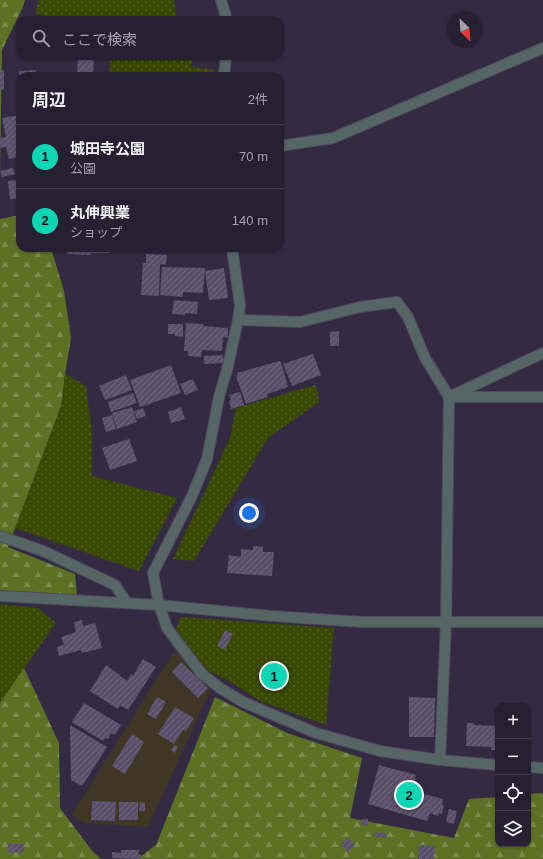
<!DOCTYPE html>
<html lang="ja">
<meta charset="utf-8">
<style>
:root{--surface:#272032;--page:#2f283a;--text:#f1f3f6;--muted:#a4a3ac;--line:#433e4d;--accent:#0ed5b4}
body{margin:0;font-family:Arial,"Noto Sans JP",sans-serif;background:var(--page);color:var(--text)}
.controls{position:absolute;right:12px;bottom:12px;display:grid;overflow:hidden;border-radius:8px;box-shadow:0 1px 3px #0004}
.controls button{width:36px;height:36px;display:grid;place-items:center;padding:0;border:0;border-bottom:1px solid var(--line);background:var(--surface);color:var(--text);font:20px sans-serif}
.compass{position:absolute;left:447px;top:12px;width:36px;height:36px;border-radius:50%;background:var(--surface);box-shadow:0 1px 3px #0004;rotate:155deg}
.you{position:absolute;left:249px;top:513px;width:14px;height:14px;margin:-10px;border:3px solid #fff;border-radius:50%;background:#1a73e8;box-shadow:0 0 0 6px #1a73e833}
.badge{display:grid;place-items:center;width:26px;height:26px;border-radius:50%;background:var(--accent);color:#111;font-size:13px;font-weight:700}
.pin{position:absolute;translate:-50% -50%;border:2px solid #fff;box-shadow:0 1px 4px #0006}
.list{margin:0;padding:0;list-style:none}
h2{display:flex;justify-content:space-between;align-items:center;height:52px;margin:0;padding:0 16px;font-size:17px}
h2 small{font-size:13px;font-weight:400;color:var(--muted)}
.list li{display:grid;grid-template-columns:26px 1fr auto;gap:12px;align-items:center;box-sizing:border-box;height:64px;padding:0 16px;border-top:1px solid var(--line)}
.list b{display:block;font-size:15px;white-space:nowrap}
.list p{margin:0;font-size:13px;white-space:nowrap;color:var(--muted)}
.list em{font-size:13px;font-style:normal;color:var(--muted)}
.icon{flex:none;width:22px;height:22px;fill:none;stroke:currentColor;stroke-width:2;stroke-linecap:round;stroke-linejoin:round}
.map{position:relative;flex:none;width:543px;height:859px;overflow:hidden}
.search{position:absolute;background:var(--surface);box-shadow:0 1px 3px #0004;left:16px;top:16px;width:268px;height:44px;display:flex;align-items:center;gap:10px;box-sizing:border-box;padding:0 14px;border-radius:12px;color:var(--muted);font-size:15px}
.panel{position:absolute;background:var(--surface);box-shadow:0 1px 3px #0004;left:16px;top:72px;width:268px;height:180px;border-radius:12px}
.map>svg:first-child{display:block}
.industrial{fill:#403626}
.green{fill:url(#green-dots)}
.forest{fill:url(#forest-firs)}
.building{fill:url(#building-hatch)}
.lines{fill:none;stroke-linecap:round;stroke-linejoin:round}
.minor-casing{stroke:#524960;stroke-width:12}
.minor{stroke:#566664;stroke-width:10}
</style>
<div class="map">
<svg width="543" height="859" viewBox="0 0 543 859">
<defs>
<pattern id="green-dots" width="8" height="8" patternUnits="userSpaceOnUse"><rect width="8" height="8" fill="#394900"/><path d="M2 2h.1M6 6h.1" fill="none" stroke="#556225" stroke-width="1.8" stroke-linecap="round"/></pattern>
<pattern id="forest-firs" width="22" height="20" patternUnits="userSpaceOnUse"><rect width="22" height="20" fill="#5c7124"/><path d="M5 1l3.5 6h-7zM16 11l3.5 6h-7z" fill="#7a8b4e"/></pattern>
<pattern id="building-hatch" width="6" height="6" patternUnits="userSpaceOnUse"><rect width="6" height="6" fill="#5a506b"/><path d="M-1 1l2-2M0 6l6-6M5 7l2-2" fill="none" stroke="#716880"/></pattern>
</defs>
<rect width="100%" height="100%" fill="#342b43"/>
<path class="industrial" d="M175 650 210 691 148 827 83 823 72 814Z"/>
<g class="green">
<path d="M39 0H174L177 20H60L35 13Z"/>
<path d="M110 56H192L191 67 214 70 213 76H110Z"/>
<path d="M65 374 86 386 92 433V476L177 498 139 571 15 528 61 406Z"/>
<path d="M316 385 319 402 268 438 194 561 173 559 230 438 236 408Z"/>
<path d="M1 604 38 608 56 623 0 703V605Z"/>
<path d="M181 617 334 628 326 725 260 701 229 681 207 670 176 629Z"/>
</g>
<g class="forest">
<path d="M0 0H25L22 9 2 50 0 175Z"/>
<path d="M20 215V248H51L64 291 71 338 65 374 61 406 8 547 75 574 77 595 0 590V219Z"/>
<path d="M24 668 59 743 60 808 93 852 101 859H0V703Z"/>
<path d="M215 697 287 733 362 758 350 818 454 838 469 799 498 797V844H528V794L542 793 543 798V859H137L156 845Z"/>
</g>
<g class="building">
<path d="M78 56H94L93 76H77Z"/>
<rect x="0" y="70" width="4" height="20"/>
<path d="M36 70V76H19V71Z"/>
<path d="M20 115V157L9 159 6 147 0 148V138L6 137 2 118Z"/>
<path d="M13 168 15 174 2 177 0 171Z"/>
<path d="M20 180V202H18V199H10L8 181Z"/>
<path d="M67 248H109V253H91V255L67 254Z"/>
<path d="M146 254 167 255 166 265 160 264 159 296 141 295 143 263H146Z"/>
<path d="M162 267 205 268 203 293 183 292V297L160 295Z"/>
<path d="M224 268 228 298 209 300 205 271Z"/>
<path d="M174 300 198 302 197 314 185 313V315L172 314Z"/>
<path d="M186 323 203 324V326L228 328V338L223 337 222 351 202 350 201 357 188 356V351H184Z"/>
<path d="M168 324H183V337L175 336V334H168Z"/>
<path d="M339 331V346H330V332Z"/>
<path d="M313 354 321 375 292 386 283 364Z"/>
<path d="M223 355 224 363 204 364V356Z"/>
<path d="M279 361 281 362 288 387 267 394 268 397 246 404 236 376 238 375 237 373Z"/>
<path d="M171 365 181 393 140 407 130 380Z"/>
<path d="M126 375 132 390 105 400 99 386Z"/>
<path d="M193 379 198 390 185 395 180 384Z"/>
<path d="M240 392 244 405 231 409 229 401 231 400 229 395Z"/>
<path d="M133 393 137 403 111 412 108 402Z"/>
<path d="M132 407 137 422 117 429 112 413Z"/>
<path d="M181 407 185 419 171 423 168 412Z"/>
<path d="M143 408 146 416 137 419 134 411Z"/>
<path d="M112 415 116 429 106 432 102 418Z"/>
<path d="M129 439 137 461 110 470 102 448Z"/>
<path d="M253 546 263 547V552H274L272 576 227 573 229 555 241 557V549L253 550Z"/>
<path d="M82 620 83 626 95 623 102 648 82 653 81 650 59 656 57 647 64 645 61 637 76 632 77 637 74 622Z"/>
<path d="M225 630 233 634 225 650 217 646Z"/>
<path d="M143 659 156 667 128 710 120 705 118 709 90 691 106 665 127 681 131 674 133 676Z"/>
<path d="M181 662 208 688 198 698 172 672Z"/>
<path d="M157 697 166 702 156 719 147 714Z"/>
<path d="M409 697 435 698 434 737H409Z"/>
<path d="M84 703 121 725 115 735 111 733 108 739 105 738 103 741 72 722Z"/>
<path d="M175 707 194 718 186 731 183 730 174 744 158 734Z"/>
<path d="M467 723H474V725L498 726V750H491V747L466 746Z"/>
<path d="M70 725 107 747 82 786 71 780Z"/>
<path d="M132 734 144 742 125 774 112 766Z"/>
<path d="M174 745 178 747 175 753 171 750Z"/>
<path d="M379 765 416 775 412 791 443 799 442 805 444 806 442 814 439 813 438 816 430 813 427 821 368 804Z"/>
<path d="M92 801 116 802 115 821 91 820Z"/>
<rect x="119" y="802" width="19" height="18"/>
<path d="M140 802 145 803V811H139Z"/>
<path d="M449 809 457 811 454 824 446 822Z"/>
<path d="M362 819H368L367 826 361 825Z"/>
<path d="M375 832 386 833V838L374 837Z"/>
<path d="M348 837 355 845 348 852 341 844Z"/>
<path d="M8 844H24V852L8 853Z"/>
<path d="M419 845 435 846 434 859H418Z"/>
<path d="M121 850H139L138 854 141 855V859L112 858V852L121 853Z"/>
</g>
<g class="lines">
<g class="minor-casing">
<g id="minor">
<path d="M221 0 227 20"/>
<path d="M224 76 226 56"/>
<path d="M280 146 333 138 543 48"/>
<path d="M232 248 240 305 238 320 228 366 219 397 207 459 192 496 153 573 159 605 167 628 202 674 220 688 243 702 316 733 380 751 440 760 498 765"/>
<path d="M238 320 300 322 360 307 397 302 408 317 425 358 449 397 446 622 440 760"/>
<path d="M449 397 543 353"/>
<path d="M453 397H543"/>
<path d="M0 536 43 551 115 585 127 603"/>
<path d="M0 596 159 605 272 616 362 622H543"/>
<path d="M528 767 543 768"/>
</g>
</g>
<use href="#minor" class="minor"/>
</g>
</svg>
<div class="controls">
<button>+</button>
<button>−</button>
<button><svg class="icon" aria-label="locate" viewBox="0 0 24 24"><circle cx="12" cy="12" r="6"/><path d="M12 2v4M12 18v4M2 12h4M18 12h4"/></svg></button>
<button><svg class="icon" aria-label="layers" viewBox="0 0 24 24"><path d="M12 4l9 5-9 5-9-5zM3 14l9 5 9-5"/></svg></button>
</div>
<svg class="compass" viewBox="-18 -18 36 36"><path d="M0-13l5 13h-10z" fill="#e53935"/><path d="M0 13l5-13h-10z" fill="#a4a3ac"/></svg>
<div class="you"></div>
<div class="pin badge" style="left:274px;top:676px">1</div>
<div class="pin badge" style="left:409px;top:795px">2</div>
<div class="search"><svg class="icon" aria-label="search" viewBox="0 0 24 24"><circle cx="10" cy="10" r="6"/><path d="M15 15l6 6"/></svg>ここで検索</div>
<section class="panel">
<h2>周辺<small>2件</small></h2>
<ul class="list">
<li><span class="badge">1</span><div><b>城田寺公園</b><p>公園</p></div><em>70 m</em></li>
<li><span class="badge">2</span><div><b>丸伸興業</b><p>ショップ</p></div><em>140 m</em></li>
</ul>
</section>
</div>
